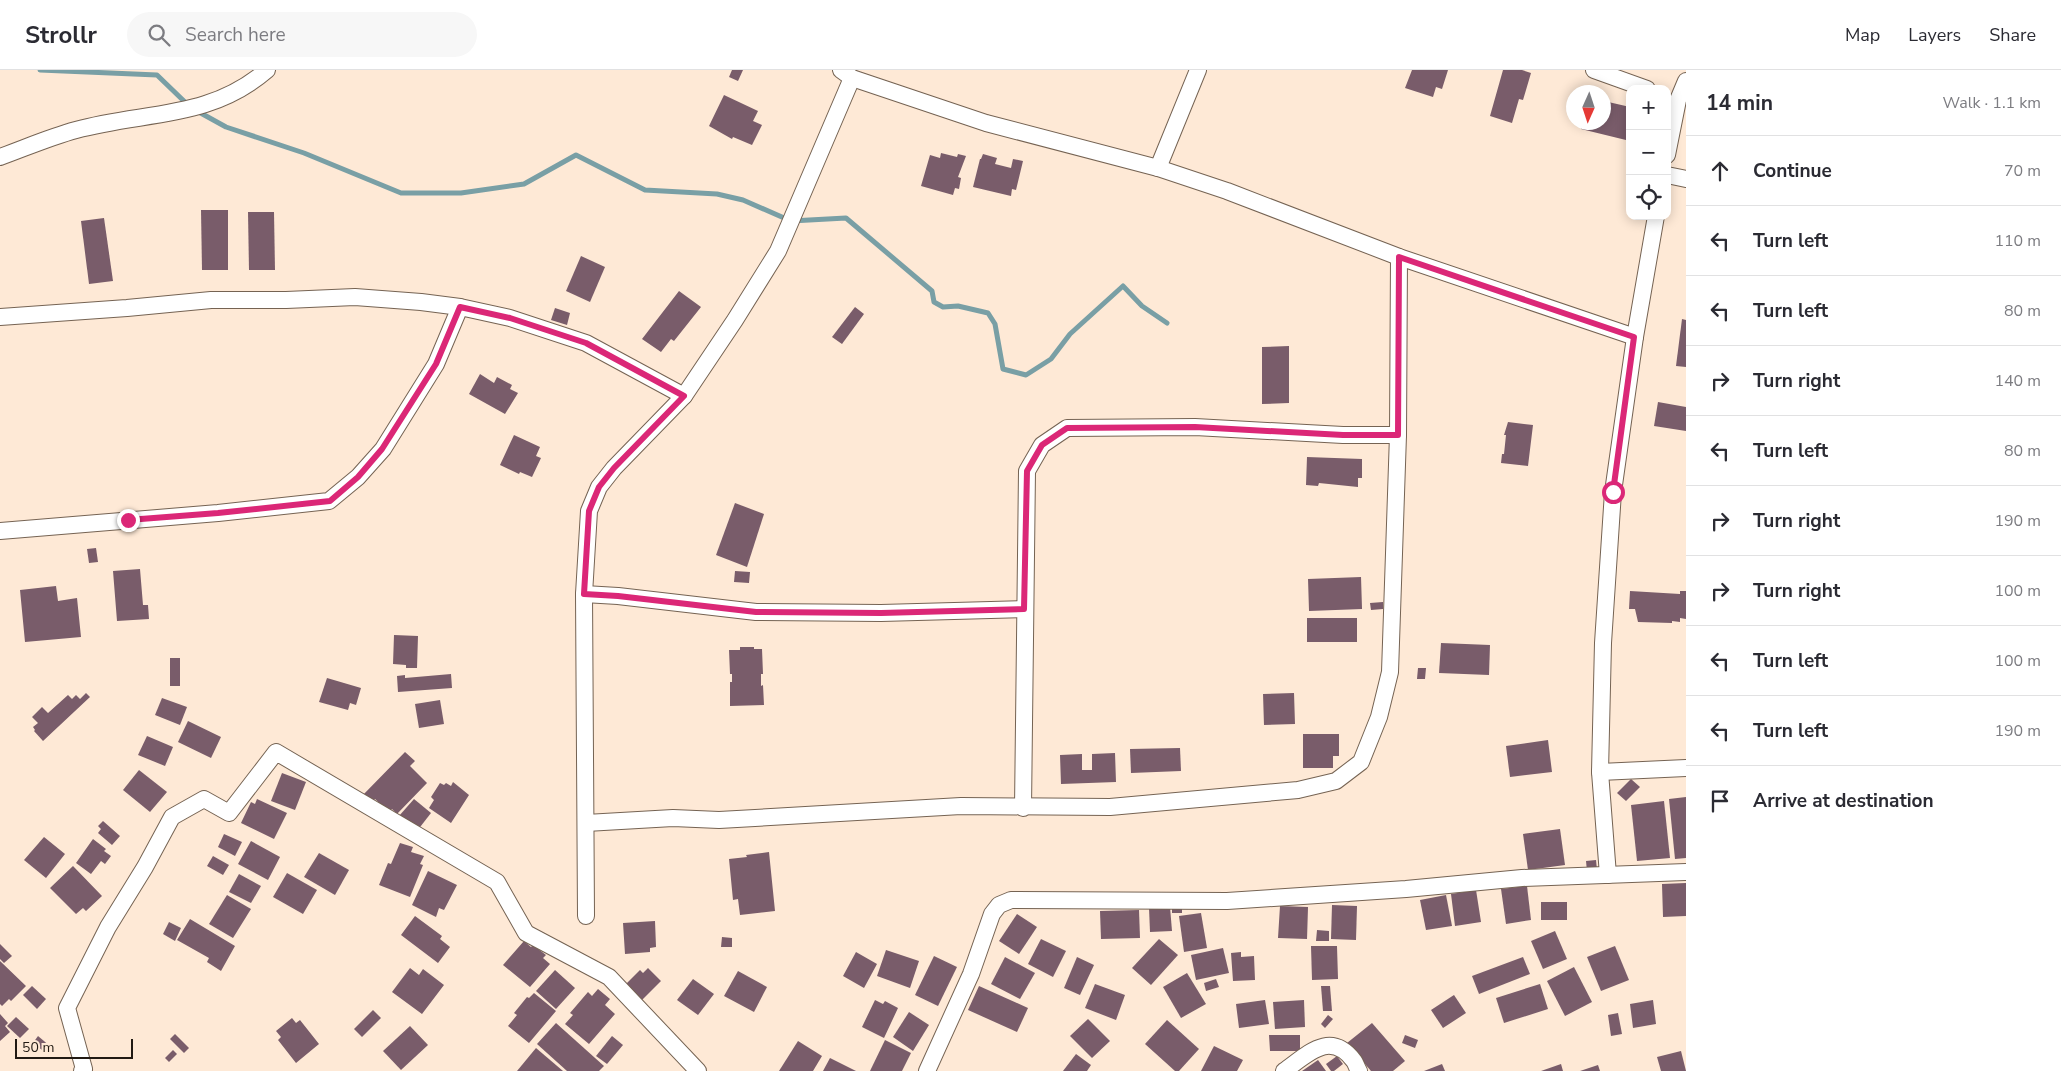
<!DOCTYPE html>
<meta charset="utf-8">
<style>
:root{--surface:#fff;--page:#f7f7f7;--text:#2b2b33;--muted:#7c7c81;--line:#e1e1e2}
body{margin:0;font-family:"Nunito Sans",sans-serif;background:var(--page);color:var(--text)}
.controls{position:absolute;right:15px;top:15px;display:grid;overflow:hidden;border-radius:10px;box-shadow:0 2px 12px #0003}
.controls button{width:45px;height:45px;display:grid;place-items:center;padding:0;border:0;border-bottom:1px solid var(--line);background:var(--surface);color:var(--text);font:25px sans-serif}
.compass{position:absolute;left:1566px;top:15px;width:45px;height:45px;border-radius:50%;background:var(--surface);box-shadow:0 2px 12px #0003;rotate:183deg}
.scale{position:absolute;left:15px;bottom:12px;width:118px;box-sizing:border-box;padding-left:5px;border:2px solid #211a13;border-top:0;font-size:14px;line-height:18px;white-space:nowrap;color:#211a13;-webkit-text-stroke:4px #fee9d6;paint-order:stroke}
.stop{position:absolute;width:15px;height:15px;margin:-11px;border:4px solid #db2777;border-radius:50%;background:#fff}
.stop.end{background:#db2777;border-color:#fff;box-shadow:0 1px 5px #0008}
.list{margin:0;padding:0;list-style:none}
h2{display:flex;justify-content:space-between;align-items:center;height:65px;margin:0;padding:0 20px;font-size:21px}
h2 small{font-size:16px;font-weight:400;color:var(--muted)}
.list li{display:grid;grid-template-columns:32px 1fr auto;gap:15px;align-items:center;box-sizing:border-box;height:70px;padding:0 20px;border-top:1px solid var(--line)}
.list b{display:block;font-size:19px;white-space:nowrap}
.list em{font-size:16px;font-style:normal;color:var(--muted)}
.icon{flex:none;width:28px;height:28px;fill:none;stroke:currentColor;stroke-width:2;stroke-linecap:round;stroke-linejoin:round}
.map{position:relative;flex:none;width:1686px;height:1001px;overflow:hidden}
header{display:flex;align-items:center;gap:30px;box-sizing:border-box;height:70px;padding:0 25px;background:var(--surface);border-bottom:1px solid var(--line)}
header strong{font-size:24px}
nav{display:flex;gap:28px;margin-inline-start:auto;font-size:18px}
.search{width:350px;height:45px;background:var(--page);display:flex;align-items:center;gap:12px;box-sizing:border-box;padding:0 18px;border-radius:28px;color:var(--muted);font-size:19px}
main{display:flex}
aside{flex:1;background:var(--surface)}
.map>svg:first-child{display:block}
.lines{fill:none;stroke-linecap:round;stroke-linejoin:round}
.stream{stroke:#799fa5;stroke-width:5}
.building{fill:#795c6a}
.minor-casing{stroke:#756353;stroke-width:18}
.minor{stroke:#fff;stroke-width:16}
.route{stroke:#db2777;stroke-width:6}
</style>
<header>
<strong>Strollr</strong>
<div class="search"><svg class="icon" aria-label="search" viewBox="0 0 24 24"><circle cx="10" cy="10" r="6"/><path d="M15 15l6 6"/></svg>Search here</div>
<nav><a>Map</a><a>Layers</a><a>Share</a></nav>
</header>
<main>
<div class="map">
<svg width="1686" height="1001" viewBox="0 0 1686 1001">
<rect width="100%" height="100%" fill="#fee9d6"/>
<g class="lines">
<g class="stream">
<path d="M40 0 157 5 188 35"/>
<path d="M197 41 226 57 304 83 401 123H461L524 114 576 85 645 120 717 124 743 130 791 151 846 148 932 221 934 232 943 237 958 236 988 243 995 254 1003 299 1026 305 1051 289 1070 264 1123 216 1142 236 1167 253"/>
</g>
</g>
<g class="building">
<path d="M732 0H743L738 11 729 7Z"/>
<path d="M1412 0H1448L1442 19 1436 17 1433 27 1405 18Z"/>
<path d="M1503 0H1522L1531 3 1523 30 1519 29 1512 53 1490 46Z"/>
<path d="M724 25 758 41 753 51 762 55 752 75 733 67 732 69 709 56Z"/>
<path d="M1604 31 1630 37V71L1581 59 1583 52H1604Z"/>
<path d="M941 83 957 87 958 84 966 86 958 107 961 108 959 119 955 118 953 125 921 116 930 85 940 88Z"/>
<path d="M983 84 997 88 995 94 1011 98 1013 89 1023 91 1016 120 1012 119 1011 126 973 117 980 89H981Z"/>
<path d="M201 140H228V200H202Z"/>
<path d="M248 142H274L275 200H249Z"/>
<path d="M104 148 113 211 89 214 81 151Z"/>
<path d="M581 186 605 197 590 232 566 221Z"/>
<path d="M679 221 701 237 674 271 671 269 661 282 642 269Z"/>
<path d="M855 237 864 244 842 274 832 267Z"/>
<path d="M555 238 570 243 567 255 551 250Z"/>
<path d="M1682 249 1686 250V297L1676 296Z"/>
<path d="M1289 276V333L1262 334V277Z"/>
<path d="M480 304 494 313 497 307 512 315 510 319 518 323 505 344 469 324Z"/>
<path d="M1658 332 1686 337V361L1654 356Z"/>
<path d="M1508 352 1533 355 1528 396 1501 393 1502 384H1504L1506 365H1504Z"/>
<path d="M514 365 540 377 536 386 541 388 532 407 520 402 519 404 500 395Z"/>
<path d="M1307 387 1362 389V408H1358V417L1319 413 1318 416 1306 415Z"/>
<path d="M735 433 764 444 747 497 716 485Z"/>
<path d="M96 478 98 492 89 493 87 479Z"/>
<path d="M140 499 143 535H148L149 549 117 551 113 501Z"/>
<path d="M735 501 750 502 749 513 734 512Z"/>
<path d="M1361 507 1362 539 1309 541 1308 509Z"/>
<path d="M56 516 58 531 77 528 81 567 25 572 20 520Z"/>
<path d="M1630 521 1680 524V521H1686V549L1680 548V552L1672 551V553L1638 552 1635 539H1629Z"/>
<path d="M1383 532V539L1371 540 1370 533Z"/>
<rect x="1307" y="548" width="50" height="24"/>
<path d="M394 565 418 566 417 598H406V595L393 594Z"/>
<path d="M1441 573 1490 575 1489 605 1439 603Z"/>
<path d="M740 577H754V579H762L763 604H761V616L763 615 764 635 730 636V612H732V604H730L729 580H740Z"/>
<rect x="170" y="588" width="10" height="28"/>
<path d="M1418 598H1426L1425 609H1417Z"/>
<path d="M451 604 452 618 398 622 397 606 405 605V608Z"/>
<path d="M327 608 361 618 356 635 350 633 348 640 319 632Z"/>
<path d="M86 623 90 627 43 671 34 661 35 660 33 657 38 653 32 647 42 637 48 643 68 625 72 629 76 625 80 629Z"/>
<path d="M1294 623 1295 654 1264 655 1263 624Z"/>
<path d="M162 628 187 637 180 655 155 645Z"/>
<path d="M440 630 444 654 419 658 415 634Z"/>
<path d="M188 651 221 667 211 688 178 672Z"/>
<path d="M1303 664H1339V686H1333V698H1303Z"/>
<path d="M147 666 173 677 165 696 138 685Z"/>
<path d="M1548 670 1552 702 1510 707 1506 676Z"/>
<path d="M1180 678 1181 701 1131 703 1130 679Z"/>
<path d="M405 682 415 691 410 696 427 713 397 744 392 739 389 742 375 729 370 735 361 727Z"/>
<path d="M1115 683 1116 712 1061 714 1060 685 1082 684V700H1092V684Z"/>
<path d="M139 700 167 722 150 742 123 720Z"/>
<path d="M282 703 306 712 295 740 271 731Z"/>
<path d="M1631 709 1640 717 1626 731 1617 723Z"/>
<path d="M453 712 469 725 451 753 429 738 434 730 431 727 440 713 444 715 446 713 451 716Z"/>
<path d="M1686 727V788L1675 789 1669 729Z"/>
<path d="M257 729 287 743 274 769 241 753 251 732 255 734Z"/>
<path d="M414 729 431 743 417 761 399 746Z"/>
<path d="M1664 731 1670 788 1637 791 1631 735Z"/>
<path d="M103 751 120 766 112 775 98 763 101 759 98 756Z"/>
<path d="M1560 759 1565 795 1528 800 1523 764Z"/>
<path d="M224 764 242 772 235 786 218 777Z"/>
<path d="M44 767 65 784 46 808 24 790Z"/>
<path d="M93 769 106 779 104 781 111 786 105 794 101 791 91 804 76 793Z"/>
<path d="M251 771 280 787 268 810 238 794Z"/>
<path d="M400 773 413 777 411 782 424 786 420 794 423 795 410 827 379 815 388 793 391 794Z"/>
<path d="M769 782 775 841 740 845 738 829 733 830 729 789 747 787 746 785Z"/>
<path d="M319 783 349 800 335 825 304 807Z"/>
<path d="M213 786 229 795 223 805 207 796Z"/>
<path d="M1596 790 1597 800 1587 801 1586 791Z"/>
<path d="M73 796 102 826 86 841 83 838 76 844 50 818Z"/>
<path d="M428 801 457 815 444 840 439 838 436 847 412 835Z"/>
<path d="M287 803 317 820 303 844 273 827Z"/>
<path d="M239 804 261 816 251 833 229 822Z"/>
<path d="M1686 813V846L1663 847 1662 814Z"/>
<path d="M1527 816 1531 850 1506 854 1501 819Z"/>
<path d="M1476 820 1481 852 1455 856 1451 824Z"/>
<path d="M227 825 251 839 233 868 209 854Z"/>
<path d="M1446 825 1452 856 1426 860 1420 830Z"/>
<rect x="1541" y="832" width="26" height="18"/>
<rect x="1172" y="835" width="10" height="8"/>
<path d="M1332 835 1357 836 1356 870 1331 869Z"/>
<path d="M1280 836 1308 837 1307 869 1278 868Z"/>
<path d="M1170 837 1172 861 1150 862 1149 838Z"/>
<path d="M1139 840 1140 868 1101 869 1100 841Z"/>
<path d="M1201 843 1207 878 1184 882 1179 846Z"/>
<path d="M1017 844 1037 857 1019 884 999 871Z"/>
<path d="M415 846 442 866 440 869 450 877 438 893 401 865Z"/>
<path d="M190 849 235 876 221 901 207 892 209 888 177 870Z"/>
<path d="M655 851 656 877 650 878V882L625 884 623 853Z"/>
<path d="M169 852 181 858 175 871 163 864Z"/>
<path d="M1317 860 1329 861V871H1316Z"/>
<path d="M1555 861 1567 889 1543 899 1531 871Z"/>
<path d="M722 867 732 868V877H721Z"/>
<path d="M1041 869 1066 881 1053 907 1028 894Z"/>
<path d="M1159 869 1178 885 1151 915 1132 898Z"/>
<path d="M524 871 531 877 533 875 546 885 543 888 550 894 530 917 503 895Z"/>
<path d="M0 874 12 886 4 893 0 889Z"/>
<path d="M1311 876H1337L1338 909 1312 910Z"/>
<path d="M1615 876 1629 910 1601 921 1587 887Z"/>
<path d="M1223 878 1229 903 1196 910 1191 885Z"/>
<path d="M886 880 919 891 910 918 877 906Z"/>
<path d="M856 882 877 894 864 918 843 906Z"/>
<path d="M1241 882V887L1254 886 1255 910 1233 911 1231 883Z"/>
<path d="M934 886 957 897 938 936 915 925Z"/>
<path d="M1005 887 1035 903 1020 929 991 914Z"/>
<path d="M1077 887 1094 895 1080 925 1064 918Z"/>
<path d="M1523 887 1530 904 1479 924 1472 906Z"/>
<path d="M0 891 26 916 11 931 9 929 2 936 0 934Z"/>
<path d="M1574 897 1592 932 1565 946 1547 911Z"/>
<path d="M410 898 419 905 423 899 444 915 422 944 392 922Z"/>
<path d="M648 898 661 911 639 933 623 917 640 900 643 903Z"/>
<path d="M555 900 575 918 556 939 536 921Z"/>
<path d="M738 901 767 917 754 942 724 926Z"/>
<path d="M1187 903 1206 934 1181 948 1163 917Z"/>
<path d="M693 909 714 924 698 945 677 930Z"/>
<path d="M1216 909 1219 917 1206 921 1204 913Z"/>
<path d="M1095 914 1125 925 1116 950 1085 938Z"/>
<path d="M1540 914 1548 939 1504 953 1496 928Z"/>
<path d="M32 916 46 929 37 939 23 925Z"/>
<path d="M979 916 1028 938 1017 962 968 940Z"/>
<path d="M1321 916H1330L1332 941H1323Z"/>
<path d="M598 919 610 929 605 935 615 944 589 974 565 954 573 945 570 943 588 922 592 926Z"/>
<path d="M534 923 556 941 529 973 508 956 517 945 514 943 527 927 529 928Z"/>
<path d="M1454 925 1466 943 1443 958 1431 940Z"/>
<path d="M875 930 883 934 885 931 898 938 884 968 862 957Z"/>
<path d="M1265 930 1269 954 1239 958 1236 934Z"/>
<path d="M1304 930 1305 957 1275 959 1273 932Z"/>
<path d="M1653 930 1656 954 1633 958 1630 934Z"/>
<path d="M373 940 381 948 362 967 354 959Z"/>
<path d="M909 942 929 955 913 981 893 967Z"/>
<path d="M1618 943 1622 964 1611 966 1608 945Z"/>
<path d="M0 944 8 953 5 956 10 962 0 971Z"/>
<path d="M1328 945 1333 949 1325 958 1321 954Z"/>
<path d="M16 947 29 959 20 968 7 956Z"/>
<path d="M292 948 296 953 300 950 319 974 296 993 278 970 281 967 276 961Z"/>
<path d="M1088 949 1110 971 1092 988 1070 966Z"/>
<path d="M1167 950 1199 979 1179 1001H1175L1145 974Z"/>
<path d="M556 953 604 996 599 1001H567L537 974Z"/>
<path d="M1372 953 1405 991 1393 1001H1371L1347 973Z"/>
<path d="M410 956 428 975 401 1000 383 981Z"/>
<path d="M175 964 189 978 184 983 170 969Z"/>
<path d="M1269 965H1300V981H1270Z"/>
<path d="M1405 965 1418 970 1415 978 1402 973Z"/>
<path d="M38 966 51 977 46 983 33 973Z"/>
<path d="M612 966 623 975 607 994 596 986Z"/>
<path d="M885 970 911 983 902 1001H870Z"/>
<path d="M798 971 822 986 813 1001H779Z"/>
<path d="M1214 976 1243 990 1237 1001H1201Z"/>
<path d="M536 978 563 1001H517Z"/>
<path d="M173 980 177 984 169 992 165 988Z"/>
<path d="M1681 981 1686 1001H1661L1657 987Z"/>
<path d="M1076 984 1091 995 1087 1001H1063Z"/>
<path d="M1337 986 1343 994 1334 1001H1331L1326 994Z"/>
<path d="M830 988 856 1001H823Z"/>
<path d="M1318 990 1326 1001H1302Z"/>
<path d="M1442 994 1445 1001H1424Z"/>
<path d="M1561 994 1563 1001H1541Z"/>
<path d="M1598 995 1600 1001H1580Z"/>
</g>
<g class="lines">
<g class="minor-casing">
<g id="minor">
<path d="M841 0 852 8 986 53 1158 98 1227 121 1399 187 1635 267"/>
<path d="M1594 0 1647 19"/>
<path d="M1667 85 1678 30 1686 11"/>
<path d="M0 87C25 78 50 67 76 60 145 41 209 50 267 0"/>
<path d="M1158 98 1198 0"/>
<path d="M1667 105 1686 109"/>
<path d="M0 247 127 238 211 230H286L355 227 421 232 460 237 510 248 586 273 684 326"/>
<path d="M0 461 218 443 329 431 358 407 383 379 436 294 460 237"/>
<path d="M584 524 618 526 756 542 881 543 1024 539"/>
<path d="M1600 702 1686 698"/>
<path d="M1023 738 1027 401 1042 375 1067 358 1195 357 1343 365H1398"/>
<path d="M586 753 673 748 719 750 961 736 1110 737 1298 720 1336 711 1361 692 1379 647 1390 602 1398 365 1399 187"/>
<path d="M1608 805 1600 702 1603 573 1613 422 1635 267 1656 146"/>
<path d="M586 846 584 524 589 441 599 417 614 398 684 326 735 250 778 181 852 8"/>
<path d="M82 1001 84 999 67 938 108 857 145 797 172 747 204 729 229 743 276 682 497 812 526 863 609 907 698 1001"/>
<path d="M927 1001 971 904 992 844 999 835 1011 830 1227 831 1406 819 1522 808 1686 802"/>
<path d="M1284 1001C1307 985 1330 959 1354 991 1356 994 1357 998 1359 1001"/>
</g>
</g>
<use href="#minor" class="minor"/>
</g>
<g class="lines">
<path class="route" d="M128 450 218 443 330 431 358 407 382 379 436 294 460 237 510 248 586 273 684 326 614 398 599 417 589 441 584 524 618 526 756 542 881 543 1024 539 1027 401 1042 375 1067 358 1195 357 1343 365H1398L1399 187 1634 267 1613 422"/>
</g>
</svg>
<div class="controls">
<button>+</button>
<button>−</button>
<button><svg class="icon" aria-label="locate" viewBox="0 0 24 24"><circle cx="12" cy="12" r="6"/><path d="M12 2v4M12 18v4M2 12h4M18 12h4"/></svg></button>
</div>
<svg class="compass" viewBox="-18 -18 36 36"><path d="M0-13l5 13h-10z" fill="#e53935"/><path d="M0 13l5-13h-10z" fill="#7c7c81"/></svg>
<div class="scale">50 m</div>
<div class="stop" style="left:1613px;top:422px"></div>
<div class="stop end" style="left:128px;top:450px"></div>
</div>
<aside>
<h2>14 min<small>Walk · 1.1 km</small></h2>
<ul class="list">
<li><svg class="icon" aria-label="ahead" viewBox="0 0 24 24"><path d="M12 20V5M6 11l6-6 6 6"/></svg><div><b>Continue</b></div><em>70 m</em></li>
<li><svg class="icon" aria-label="left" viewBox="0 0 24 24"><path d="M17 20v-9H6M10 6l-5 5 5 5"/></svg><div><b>Turn left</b></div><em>110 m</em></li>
<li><svg class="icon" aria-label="left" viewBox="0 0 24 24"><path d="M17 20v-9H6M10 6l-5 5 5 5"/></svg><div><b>Turn left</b></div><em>80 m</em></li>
<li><svg class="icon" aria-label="right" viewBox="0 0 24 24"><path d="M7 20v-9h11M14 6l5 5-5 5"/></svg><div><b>Turn right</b></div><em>140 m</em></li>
<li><svg class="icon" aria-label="left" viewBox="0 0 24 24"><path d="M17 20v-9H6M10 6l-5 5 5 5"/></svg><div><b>Turn left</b></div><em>80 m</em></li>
<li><svg class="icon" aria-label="right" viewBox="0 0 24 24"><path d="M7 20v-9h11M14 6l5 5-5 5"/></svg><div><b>Turn right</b></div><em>190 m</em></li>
<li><svg class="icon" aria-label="right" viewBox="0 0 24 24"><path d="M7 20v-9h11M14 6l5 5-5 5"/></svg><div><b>Turn right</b></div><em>100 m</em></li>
<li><svg class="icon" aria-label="left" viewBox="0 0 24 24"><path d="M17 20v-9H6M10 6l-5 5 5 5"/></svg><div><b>Turn left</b></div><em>100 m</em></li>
<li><svg class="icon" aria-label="left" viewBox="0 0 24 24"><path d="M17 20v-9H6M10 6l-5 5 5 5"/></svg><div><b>Turn left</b></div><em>190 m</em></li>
<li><svg class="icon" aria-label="arrive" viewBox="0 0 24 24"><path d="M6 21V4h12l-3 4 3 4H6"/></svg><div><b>Arrive at destination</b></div></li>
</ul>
</aside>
</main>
